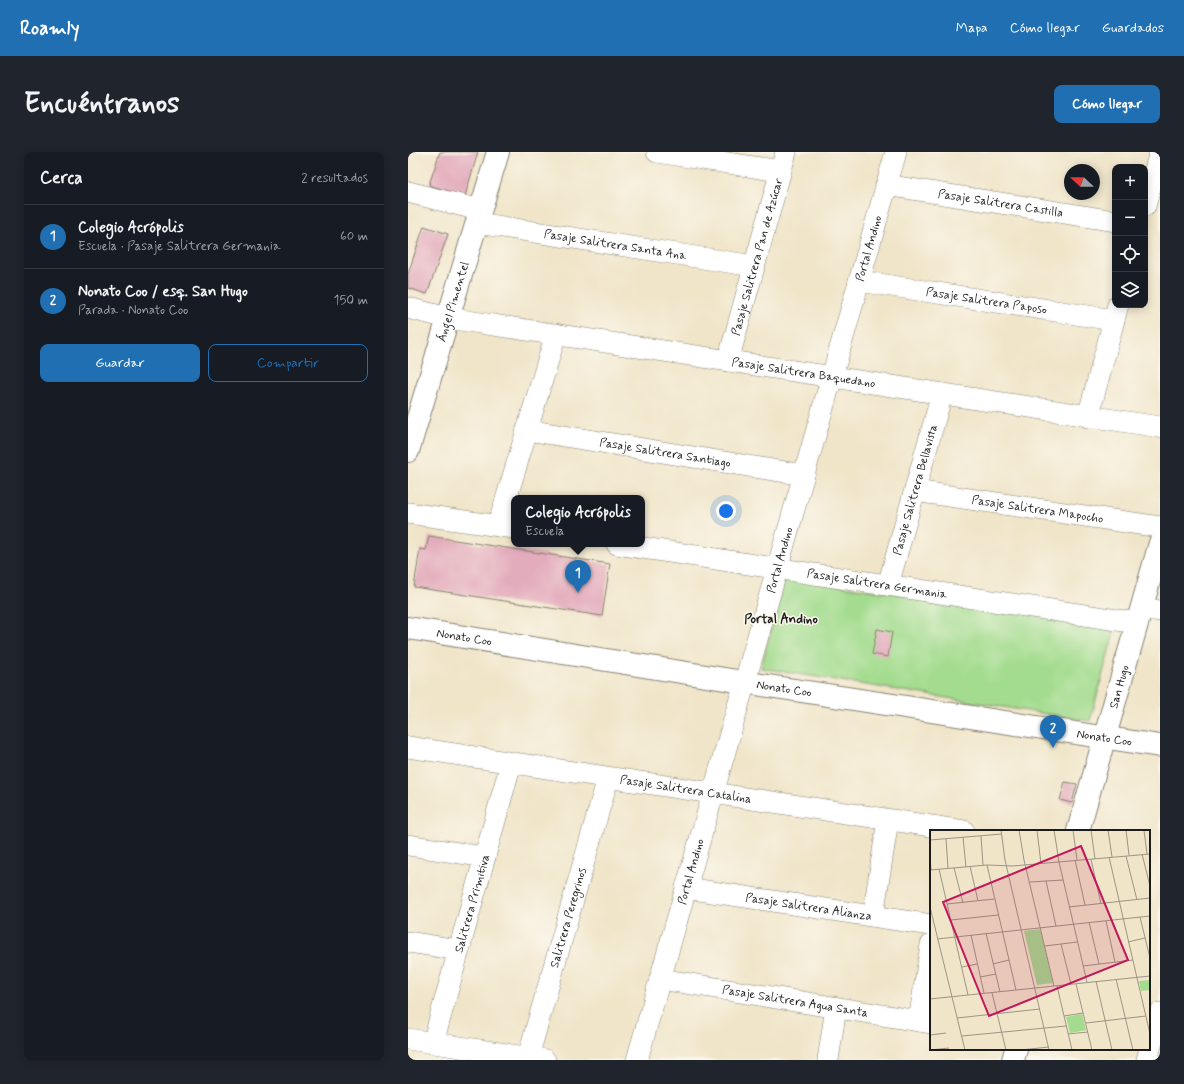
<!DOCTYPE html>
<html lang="es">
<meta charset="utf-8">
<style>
:root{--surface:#171b24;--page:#20242c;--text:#f1f3f6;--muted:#9ea1a6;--line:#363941;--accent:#1f6fb2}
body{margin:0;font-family:Mynerve,sans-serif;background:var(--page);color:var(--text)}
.controls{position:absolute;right:12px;top:12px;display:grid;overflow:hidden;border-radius:8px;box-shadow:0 2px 10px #0003}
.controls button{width:36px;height:36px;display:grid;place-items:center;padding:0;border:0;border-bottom:1px solid var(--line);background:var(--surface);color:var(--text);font:20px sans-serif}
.compass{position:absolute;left:656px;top:12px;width:36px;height:36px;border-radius:50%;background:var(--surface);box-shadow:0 2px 10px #0003;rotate:292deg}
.you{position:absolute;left:318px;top:359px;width:14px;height:14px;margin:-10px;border:3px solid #fff;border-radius:50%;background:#1a73e8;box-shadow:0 0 0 6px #1a73e833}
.badge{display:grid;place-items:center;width:26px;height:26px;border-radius:50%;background:var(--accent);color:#fff;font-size:13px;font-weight:700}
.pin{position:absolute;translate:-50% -33px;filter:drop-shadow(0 1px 2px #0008)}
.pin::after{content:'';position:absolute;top:21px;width:14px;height:12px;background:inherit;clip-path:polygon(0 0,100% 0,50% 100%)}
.popup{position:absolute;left:103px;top:343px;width:134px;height:52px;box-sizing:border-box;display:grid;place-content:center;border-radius:8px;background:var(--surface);filter:drop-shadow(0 1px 3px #0005);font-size:13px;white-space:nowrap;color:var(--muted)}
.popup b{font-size:15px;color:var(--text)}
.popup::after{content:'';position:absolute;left:50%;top:100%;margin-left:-8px;border:8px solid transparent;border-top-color:var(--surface)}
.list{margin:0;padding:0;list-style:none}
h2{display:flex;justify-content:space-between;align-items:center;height:52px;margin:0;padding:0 16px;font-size:17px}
h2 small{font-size:13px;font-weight:400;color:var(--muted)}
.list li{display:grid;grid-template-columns:26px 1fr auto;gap:12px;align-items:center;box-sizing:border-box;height:64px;padding:0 16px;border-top:1px solid var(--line)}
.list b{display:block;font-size:15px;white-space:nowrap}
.list p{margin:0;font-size:13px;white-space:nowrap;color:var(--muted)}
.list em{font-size:13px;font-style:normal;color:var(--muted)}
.actions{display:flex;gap:8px;padding:12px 16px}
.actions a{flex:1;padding:9px 0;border:1px solid var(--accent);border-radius:8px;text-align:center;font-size:14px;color:var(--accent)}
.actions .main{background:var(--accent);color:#fff}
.icon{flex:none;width:22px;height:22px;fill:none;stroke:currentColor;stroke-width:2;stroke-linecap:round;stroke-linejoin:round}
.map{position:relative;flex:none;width:752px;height:908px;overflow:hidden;border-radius:8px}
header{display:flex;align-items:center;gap:24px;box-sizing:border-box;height:56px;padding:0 20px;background:var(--accent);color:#fff}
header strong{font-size:19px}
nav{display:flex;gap:22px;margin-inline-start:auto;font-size:14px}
.intro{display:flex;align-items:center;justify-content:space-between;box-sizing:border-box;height:96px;padding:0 24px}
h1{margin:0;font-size:28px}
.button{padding:10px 18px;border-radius:8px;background:var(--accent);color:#fff;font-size:14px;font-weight:700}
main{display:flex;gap:24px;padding:0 24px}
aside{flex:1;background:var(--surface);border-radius:8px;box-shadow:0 2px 10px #0003}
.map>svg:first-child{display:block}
.park{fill:#a3dc8e;stroke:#607c55}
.building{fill:#e3acbc}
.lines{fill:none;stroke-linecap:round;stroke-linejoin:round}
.minor-casing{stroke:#868072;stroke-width:22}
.tertiary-casing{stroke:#868072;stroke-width:24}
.secondary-casing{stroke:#868072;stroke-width:24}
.minor{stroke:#fff;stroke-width:21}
.tertiary{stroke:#fff;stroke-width:22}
.secondary{stroke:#fff;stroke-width:22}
.labels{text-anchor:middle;stroke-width:3;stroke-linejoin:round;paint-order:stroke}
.street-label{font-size:12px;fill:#1c1c1c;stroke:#fbf7ec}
.neighbourhood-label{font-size:13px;font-weight:bold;fill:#1c1c1c;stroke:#fbf7ec}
.inset-road{fill:none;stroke:#9b9584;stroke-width:1}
.view{fill:#c2185b;fill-opacity:0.15;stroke:#c2185b;stroke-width:2}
.inset-edge{fill:none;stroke:#1c1c1c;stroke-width:2}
</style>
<header>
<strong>Roamly</strong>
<nav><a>Mapa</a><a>Cómo llegar</a><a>Guardados</a></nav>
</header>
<div class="intro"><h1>Encuéntranos</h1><a class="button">Cómo llegar</a></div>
<main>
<aside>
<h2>Cerca<small>2 resultados</small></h2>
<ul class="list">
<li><span class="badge">1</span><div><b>Colegio Acrópolis</b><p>Escuela · Pasaje Salitrera Germania</p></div><em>60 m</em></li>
<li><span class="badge">2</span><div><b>Nonato Coo / esq. San Hugo</b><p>Parada · Nonato Coo</p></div><em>150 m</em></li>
</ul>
<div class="actions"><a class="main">Guardar</a><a>Compartir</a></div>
</aside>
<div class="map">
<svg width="752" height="908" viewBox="0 0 752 908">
<rect width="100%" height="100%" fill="#fbf7ec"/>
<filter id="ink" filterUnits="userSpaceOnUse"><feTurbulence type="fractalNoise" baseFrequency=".025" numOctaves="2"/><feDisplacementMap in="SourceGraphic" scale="8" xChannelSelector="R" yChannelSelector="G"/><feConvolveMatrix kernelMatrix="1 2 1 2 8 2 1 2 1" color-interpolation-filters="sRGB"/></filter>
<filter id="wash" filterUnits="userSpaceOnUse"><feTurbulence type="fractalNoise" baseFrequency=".012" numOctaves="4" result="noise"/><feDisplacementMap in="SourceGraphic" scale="16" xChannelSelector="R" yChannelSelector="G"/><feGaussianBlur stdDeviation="0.9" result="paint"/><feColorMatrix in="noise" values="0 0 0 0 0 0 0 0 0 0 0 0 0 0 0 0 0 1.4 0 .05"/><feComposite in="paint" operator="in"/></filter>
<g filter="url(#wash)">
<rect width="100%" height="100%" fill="#f0e5c9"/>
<path class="park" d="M377 426 708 473 682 569 353 516Z"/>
<g id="blocks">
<g class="building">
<path d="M32 0H70L57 44 21 33Z"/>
<path d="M16 74 40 82 19 142 0 136V122Z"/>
<path d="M21 384 202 412 194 464 6 435 12 397 18 398Z"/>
<path d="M469 477 484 480 480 505 464 502Z"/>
<path d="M657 630 669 632 664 651 652 648Z"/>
</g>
</g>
</g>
<g filter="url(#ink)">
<use href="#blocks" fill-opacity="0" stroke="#868072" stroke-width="1"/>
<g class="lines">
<g class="minor-casing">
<g id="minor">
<path d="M249 0 372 19"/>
<path id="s1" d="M478 33 707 69"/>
<path d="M0 40 72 58"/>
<path d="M737 54 752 0"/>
<path id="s2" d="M69 71 346 114"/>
<path id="s3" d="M451 129 706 168"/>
<path id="s4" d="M0 156 40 166 752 275"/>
<path id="s5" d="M320 209 378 0"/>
<path d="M680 265 710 153"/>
<path id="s6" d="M119 278 396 323"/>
<path id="s7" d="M507 339 752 375"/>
<path d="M0 361 106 376"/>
<path d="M90 374 148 182"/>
<path id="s8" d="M209 392 729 471"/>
<path id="s9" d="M480 433 534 242"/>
<path d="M734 456 752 459"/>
<path id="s10" d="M0 595 556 679"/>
<path d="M0 693 77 705"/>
<path id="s11" d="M278 736 523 773"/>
<path d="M465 764 480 668"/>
<path d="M0 790 51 798"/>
<path id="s12" d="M252 827 523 871"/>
<path d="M511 869 523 793"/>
<path d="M0 887 137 908"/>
<path id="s13" d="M25 891 103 611"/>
<path id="s14" d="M120 905 200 626"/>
<path id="s15" d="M229 908 488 0"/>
<path d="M420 908 428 856"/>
<path d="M739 908 752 861"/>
</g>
</g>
<g class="tertiary-casing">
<g id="tertiary">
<path id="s16" d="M0 299 90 0"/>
<path id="s17" d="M670 679 752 391"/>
<path d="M605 908 608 897"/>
</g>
</g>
<g class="secondary-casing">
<g id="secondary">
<path id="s18" d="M0 476 354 533 752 594"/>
</g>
</g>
<use href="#minor" class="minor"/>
<use href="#tertiary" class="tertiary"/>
<use href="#secondary" class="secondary"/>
</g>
</g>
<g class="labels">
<g class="street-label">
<text dy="4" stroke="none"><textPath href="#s1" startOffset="116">Pasaje Salitrera Castilla</textPath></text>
<text dy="4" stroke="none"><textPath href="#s2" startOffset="140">Pasaje Salitrera Santa Ana</textPath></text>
<text dy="4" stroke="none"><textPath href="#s15" startOffset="844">Portal Andino</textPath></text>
<text dy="4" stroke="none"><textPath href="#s5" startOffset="108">Pasaje Salitrera Pan de Azúcar</textPath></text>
<text dy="4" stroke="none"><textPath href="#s16" startOffset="156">Ángel Pimentel</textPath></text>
<text dy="4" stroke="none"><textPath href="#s3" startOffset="129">Pasaje Salitrera Paposo</textPath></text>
<text dy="4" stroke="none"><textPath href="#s4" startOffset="401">Pasaje Salitrera Baquedano</textPath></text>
<text dy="4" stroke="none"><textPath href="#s6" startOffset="140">Pasaje Salitrera Santiago</textPath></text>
<text dy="4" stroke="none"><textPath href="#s9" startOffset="99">Pasaje Salitrera Bellavista</textPath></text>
<text dy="4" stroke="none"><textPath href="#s7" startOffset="124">Pasaje Salitrera Mapocho</textPath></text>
<text dy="4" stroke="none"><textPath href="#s15" startOffset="520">Portal Andino</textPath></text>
<text dy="4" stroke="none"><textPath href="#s8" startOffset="263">Pasaje Salitrera Germania</textPath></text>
<text dy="4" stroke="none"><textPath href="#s18" startOffset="57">Nonato Coo</textPath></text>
<text dy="4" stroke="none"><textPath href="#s17" startOffset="150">San Hugo</textPath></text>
<text dy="4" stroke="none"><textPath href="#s18" startOffset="381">Nonato Coo</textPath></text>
<text dy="4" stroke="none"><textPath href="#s18" startOffset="705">Nonato Coo</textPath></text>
<text dy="4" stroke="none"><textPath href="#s10" startOffset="281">Pasaje Salitrera Catalina</textPath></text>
<text dy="4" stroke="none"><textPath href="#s15" startOffset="196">Portal Andino</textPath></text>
<text dy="4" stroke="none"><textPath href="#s13" startOffset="145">Salitrera Primitiva</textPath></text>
<text dy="4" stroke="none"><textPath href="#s11" startOffset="124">Pasaje Salitrera Alianza</textPath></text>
<text dy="4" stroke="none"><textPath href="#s14" startOffset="145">Salitrera Peregrinos</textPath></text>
<text dy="4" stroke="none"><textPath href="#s12" startOffset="137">Pasaje Salitrera Agua Santa</textPath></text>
</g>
<g class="neighbourhood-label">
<text x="373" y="471">Portal Andino</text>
</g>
</g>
<g transform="translate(522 678)">
<rect width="220" height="220" fill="#f0e5c9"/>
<path d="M110 99 123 153 107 155 94 101ZM220 150V160L211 161 209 151ZM152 184 156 200 140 203 136 187Z" fill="#a3dc8e"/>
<path class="inset-road" d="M71 0 75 30 119 220M89 0 94 30 124 156M107 0 111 34M124 0 129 32 157 152M143 0 147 30M161 0 165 29M178 0 182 27M196 0 199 25M214 0 217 24M51 6 53 35M33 7 36 37M16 9 18 38M0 10 72 4M212 24 220 56M0 26 1 40M196 26 207 70M179 27 220 204M161 29 171 74M145 30 155 75M57 35 86 160M40 36 48 71M24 38 33 73M9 39 38 165M0 40 57 35 83 36 220 24M116 51 126 96M100 52 133 50M17 74 64 69M0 77 35 220M139 77 220 68M210 87 220 128M21 90 68 85M176 91 185 132M159 92 169 134M56 103 70 162M41 105 54 163M7 109 220 86M198 112 215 108M131 114 141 154M115 116 147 112M63 134 79 130M153 136 203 130M32 137 47 134M50 147 66 144M186 149 203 220M166 151 182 220M146 154 162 220M127 156 142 220M62 163 76 220M0 169 220 146M134 186 153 183M27 188 110 179M156 193 216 186M138 204 158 202M0 205 16 203M32 206 136 196M0 220 19 218M90 220 119 217"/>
<path class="view" d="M151 16 198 130 59 186 13 72Z"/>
<rect width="220" height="220" class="inset-edge"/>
</g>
</svg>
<div class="controls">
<button>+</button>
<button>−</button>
<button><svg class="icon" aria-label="locate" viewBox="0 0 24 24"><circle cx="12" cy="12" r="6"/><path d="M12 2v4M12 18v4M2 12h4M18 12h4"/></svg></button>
<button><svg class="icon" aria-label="layers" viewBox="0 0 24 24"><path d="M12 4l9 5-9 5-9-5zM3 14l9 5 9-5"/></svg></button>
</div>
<svg class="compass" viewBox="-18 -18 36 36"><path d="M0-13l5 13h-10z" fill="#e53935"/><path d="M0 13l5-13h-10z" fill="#9ea1a6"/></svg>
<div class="you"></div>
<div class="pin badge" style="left:170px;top:441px">1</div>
<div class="popup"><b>Colegio Acrópolis</b>Escuela</div>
<div class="pin badge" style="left:645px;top:596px">2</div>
</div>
</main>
